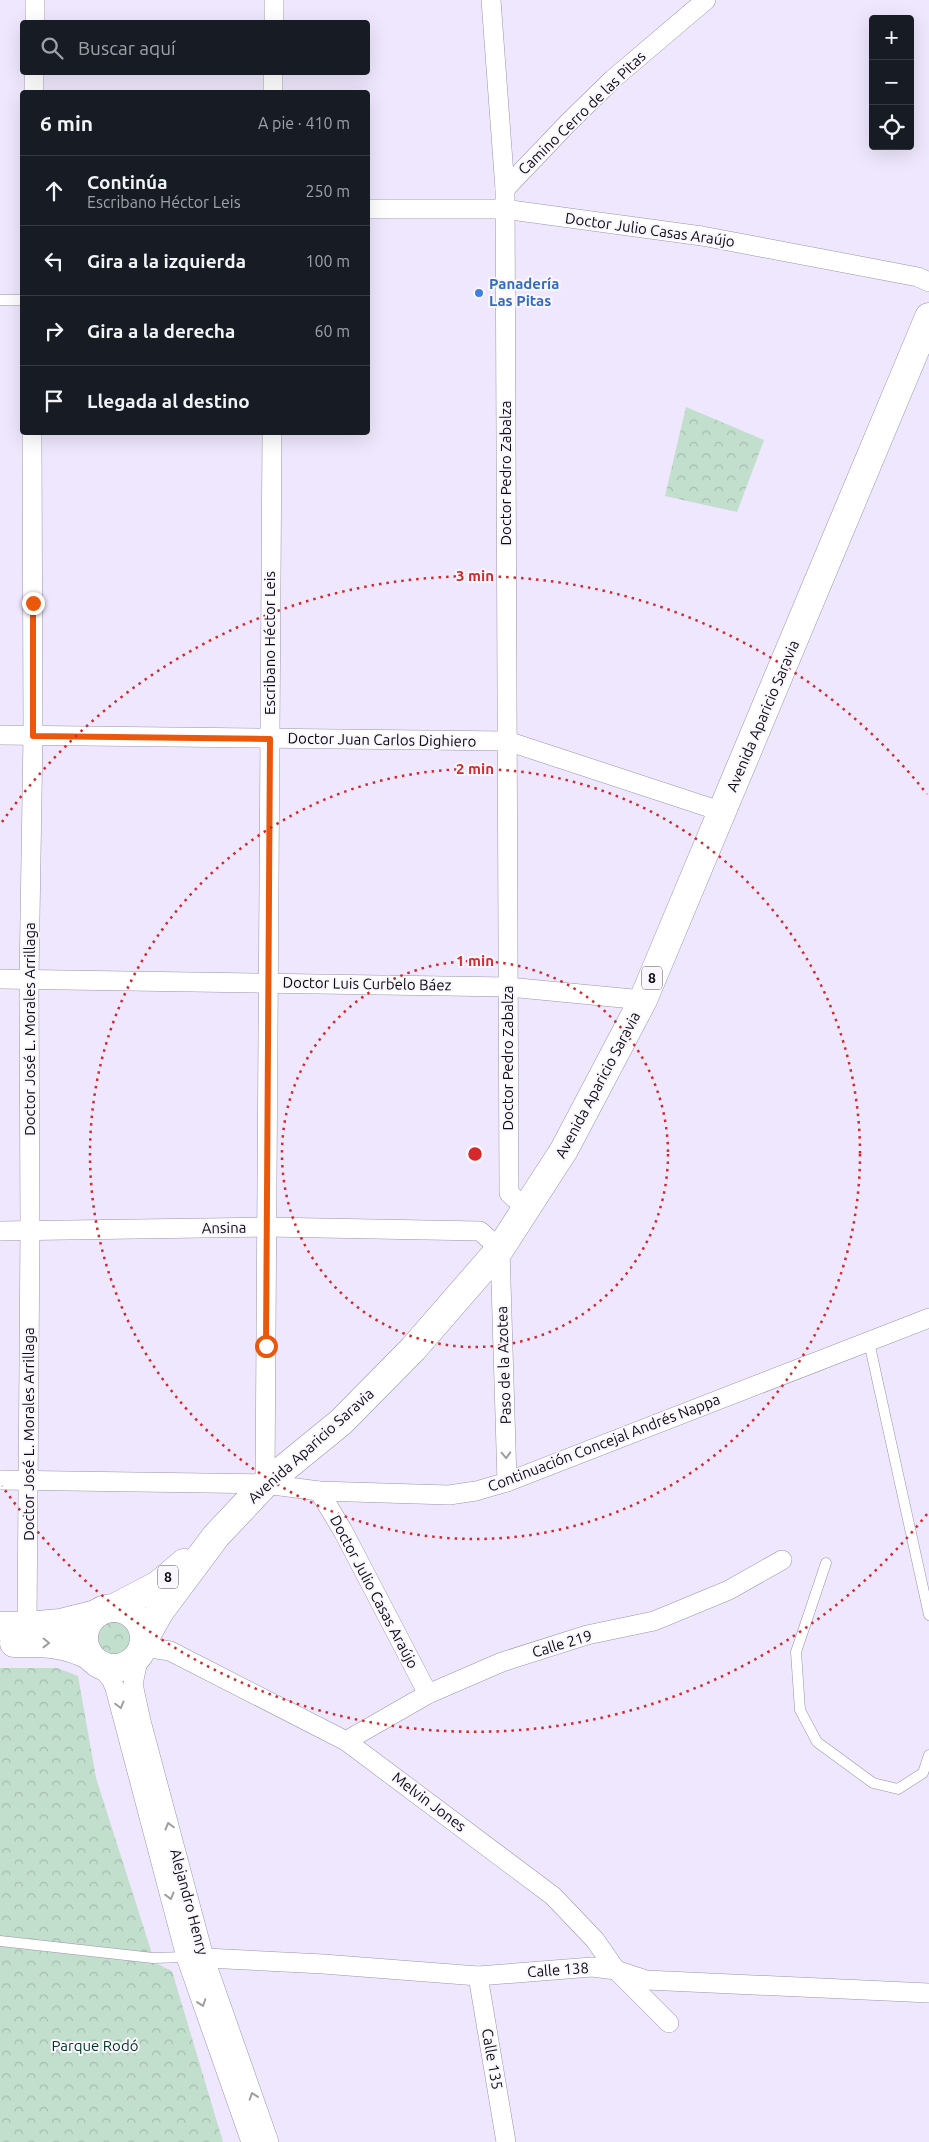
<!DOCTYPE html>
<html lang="es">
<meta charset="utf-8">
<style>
:root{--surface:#171b24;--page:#20242c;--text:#f1f3f6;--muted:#9ea1a6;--line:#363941}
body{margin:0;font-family:Ubuntu,sans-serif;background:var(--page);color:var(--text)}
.controls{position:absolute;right:15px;top:15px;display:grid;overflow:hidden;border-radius:5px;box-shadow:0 5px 20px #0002}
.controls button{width:45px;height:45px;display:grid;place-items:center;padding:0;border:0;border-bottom:1px solid var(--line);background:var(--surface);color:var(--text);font:25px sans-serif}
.stop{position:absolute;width:15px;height:15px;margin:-11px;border:4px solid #ea580c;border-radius:50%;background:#fff}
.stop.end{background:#ea580c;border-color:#fff;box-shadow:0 1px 5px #0008}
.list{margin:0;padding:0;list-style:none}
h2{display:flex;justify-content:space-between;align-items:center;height:65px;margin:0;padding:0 20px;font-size:21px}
h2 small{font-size:16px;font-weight:400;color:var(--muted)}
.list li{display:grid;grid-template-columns:32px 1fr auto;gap:15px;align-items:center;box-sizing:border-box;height:70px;padding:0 20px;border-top:1px solid var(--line)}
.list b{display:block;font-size:19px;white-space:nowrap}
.list p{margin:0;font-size:16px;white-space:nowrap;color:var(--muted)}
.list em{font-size:16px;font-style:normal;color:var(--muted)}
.icon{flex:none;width:28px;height:28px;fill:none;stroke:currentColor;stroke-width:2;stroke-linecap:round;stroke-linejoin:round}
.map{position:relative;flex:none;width:929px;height:2142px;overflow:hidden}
.search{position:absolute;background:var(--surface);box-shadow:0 5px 20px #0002;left:20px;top:20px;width:350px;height:55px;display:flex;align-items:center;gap:12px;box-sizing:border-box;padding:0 18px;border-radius:5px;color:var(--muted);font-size:19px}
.panel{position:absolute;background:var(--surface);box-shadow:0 5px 20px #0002;left:20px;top:90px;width:350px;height:345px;border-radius:5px}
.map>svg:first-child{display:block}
.park{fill:url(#park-crowns)}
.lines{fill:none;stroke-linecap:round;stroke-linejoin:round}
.lane-casing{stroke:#9c93ad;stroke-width:11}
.street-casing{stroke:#9c93ad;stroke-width:20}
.highway-casing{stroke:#9c93ad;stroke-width:29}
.lane{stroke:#fff;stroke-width:10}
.street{stroke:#fff;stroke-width:19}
.highway{stroke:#fff;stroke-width:28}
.oneway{stroke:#9e9da0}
.route{stroke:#ea580c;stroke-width:6}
.ring{fill:none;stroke:#d62828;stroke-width:2.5;stroke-dasharray:2.5 5}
.shop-dot{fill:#3f7fe0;stroke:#f9f7fd;stroke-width:2}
.labels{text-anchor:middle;stroke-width:4;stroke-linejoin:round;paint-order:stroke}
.shield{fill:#f9f7fd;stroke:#545158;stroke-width:1}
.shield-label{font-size:14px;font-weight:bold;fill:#0d0a12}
.street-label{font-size:15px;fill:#0d0a12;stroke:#f9f7fd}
.shop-label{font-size:15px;font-weight:bold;fill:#366cbe;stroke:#f9f7fd;text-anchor:start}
.park-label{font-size:15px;fill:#00361e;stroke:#f9f7fd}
.centre{fill:#d62828;stroke:#f9f7fd;stroke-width:2.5}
.ring-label{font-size:15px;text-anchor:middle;font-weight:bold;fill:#d62828;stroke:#f9f7fd;stroke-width:4;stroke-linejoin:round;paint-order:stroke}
</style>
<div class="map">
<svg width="929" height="2142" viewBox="0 0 929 2142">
<defs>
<pattern id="park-crowns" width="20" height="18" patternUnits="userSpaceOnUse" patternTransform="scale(1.25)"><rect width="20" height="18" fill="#c2decd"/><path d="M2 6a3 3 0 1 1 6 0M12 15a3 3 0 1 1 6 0" fill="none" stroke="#a6bdaf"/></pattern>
</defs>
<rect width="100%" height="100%" fill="#eee7fd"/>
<g class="park">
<path d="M686 407 764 440 737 512 665 496Z"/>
<circle cx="114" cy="1639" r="19"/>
<path d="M0 1668H57L78 1676 96 1778 155 1963 172 1971 223 2142H0Z"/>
</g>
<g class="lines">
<g class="lane-casing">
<g id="lane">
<path d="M0 300H22"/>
<path d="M869 1342 929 1615"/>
<path d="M826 1563 796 1652 800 1710 817 1742 873 1783 898 1789 923 1773 929 1755"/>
<path d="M0 1941 153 1958 186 1957"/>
</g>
</g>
<g class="street-casing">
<g id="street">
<path d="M491 0 505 189 509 1193 526 1209"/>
<path d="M35 22V0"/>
<path d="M274 22V0"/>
<path d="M34 92V72"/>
<path d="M273 92V72"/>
<path d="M505 189 568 123 613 79 706 0"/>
<path d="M368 209H504L702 236 918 277 929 282"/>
<path d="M0 735 507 741 723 812"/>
<path d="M0 979 508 987 643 1000"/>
<path d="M0 1231 267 1227 480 1231 500 1249 507 1482"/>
<path d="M0 1480 265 1484 319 1491 449 1495 476 1491 507 1482 929 1318"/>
<path d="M265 1484 272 432"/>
<path d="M319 1491 343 1531 428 1694"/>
<path d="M27 1626 30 1230 29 979 33 736 32 432"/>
<path d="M143 1647 170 1651 346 1741 553 1896 595 1940 616 1970 669 2023"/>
<path d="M139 1656 133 1684 141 1721 204 1957 269 2142"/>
<path d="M97 1663 111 1679 115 1688 186 1957 251 2142"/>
<path d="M346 1741 428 1694 502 1662 587 1635 654 1621 729 1590 782 1560"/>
<path d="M186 1957 323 1964 478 1976 592 1967 616 1970 646 1980 929 1993"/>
<path d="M478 1976 506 2142"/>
</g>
</g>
<g class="highway-casing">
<g id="highway">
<circle cx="114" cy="1638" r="30"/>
<path d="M114 1608 158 1585 184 1563"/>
<path d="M0 1626H27L60 1623 96 1614"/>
<path d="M145 1638 160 1611 216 1536 265 1484 341 1422 413 1349 500 1249 564 1150 643 1000 929 317"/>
<path d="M14 1643C43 1643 64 1642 90 1656"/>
</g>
</g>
<use href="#lane" class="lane"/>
<use href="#street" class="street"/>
<use href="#highway" class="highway"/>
</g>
<defs><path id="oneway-chevron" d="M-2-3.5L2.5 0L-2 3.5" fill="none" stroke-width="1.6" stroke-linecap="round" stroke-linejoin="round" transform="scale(1.25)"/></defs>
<g class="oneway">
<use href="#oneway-chevron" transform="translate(506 1455) rotate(88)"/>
<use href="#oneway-chevron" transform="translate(46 1643) rotate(1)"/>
<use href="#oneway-chevron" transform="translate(120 1705) rotate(75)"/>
<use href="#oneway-chevron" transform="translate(169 1826) rotate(-105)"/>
<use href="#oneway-chevron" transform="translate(170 1896) rotate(75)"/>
<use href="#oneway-chevron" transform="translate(202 2003) rotate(71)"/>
<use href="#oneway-chevron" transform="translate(253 2096) rotate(-109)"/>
</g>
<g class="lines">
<path class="route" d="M33 603V736L270 739 266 1346"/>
</g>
<g class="ring">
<circle cx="475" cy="1154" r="193"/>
<circle cx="475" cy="1154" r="385"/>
<path d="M927 1514A578 578 0 0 1 2 1486M2 822A578 578 0 0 1 927 794"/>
</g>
<circle class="shop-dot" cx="479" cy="293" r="5"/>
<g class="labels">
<g class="shield">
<rect x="642" y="966.5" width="20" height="23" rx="4"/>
<rect x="158" y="1565.5" width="20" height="23" rx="4"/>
</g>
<g class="shield-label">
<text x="652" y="983">8</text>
<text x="168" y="1582">8</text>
</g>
<g class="street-label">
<text transform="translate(582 113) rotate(-44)" y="5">Camino Cerro de las Pitas</text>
<text transform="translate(650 230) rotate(8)" y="5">Doctor Julio Casas Araújo</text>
<text transform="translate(506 473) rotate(-90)" y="5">Doctor Pedro Zabalza</text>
<text transform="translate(270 643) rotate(-90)" y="5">Escribano Héctor Leis</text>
<text transform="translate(763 716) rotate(-67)" y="5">Avenida Aparicio Saravia</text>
<text transform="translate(382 740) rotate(1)" y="5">Doctor Juan Carlos Dighiero</text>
<text transform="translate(367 984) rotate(1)" y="5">Doctor Luis Curbelo Báez</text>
<text transform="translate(30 1029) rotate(-90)" y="5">Doctor José L. Morales Arrillaga</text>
<text transform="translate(508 1058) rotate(-90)" y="5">Doctor Pedro Zabalza</text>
<text transform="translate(598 1085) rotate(-62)" y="5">Avenida Aparicio Saravia</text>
<text transform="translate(224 1228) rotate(-1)" y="5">Ansina</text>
<text transform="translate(504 1365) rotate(-92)" y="5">Paso de la Azotea</text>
<text transform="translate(29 1434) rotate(-90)" y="5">Doctor José L. Morales Arrillaga</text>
<text transform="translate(604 1443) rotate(-21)" y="5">Continuación Concejal Andrés Nappa</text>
<text transform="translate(311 1446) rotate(-42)" y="5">Avenida Aparicio Saravia</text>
<text transform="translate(374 1592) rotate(62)" y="5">Doctor Julio Casas Araújo</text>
<text transform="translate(562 1644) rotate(-17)" y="5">Calle 219</text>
<text transform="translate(429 1802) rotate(37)" y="5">Melvin Jones</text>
<text transform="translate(189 1902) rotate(75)" y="5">Alejandro Henry</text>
<text transform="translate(558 1970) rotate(-4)" y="5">Calle 138</text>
<text transform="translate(492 2059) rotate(80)" y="5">Calle 135</text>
</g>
<g class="shop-label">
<text x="489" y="289">Panadería<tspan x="489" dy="17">Las Pitas</tspan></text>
</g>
<g class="park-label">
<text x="95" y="2051">Parque Rodó</text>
</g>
</g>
<circle cx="475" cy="1154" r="8" class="centre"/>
<g class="ring-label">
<text x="475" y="581">3 min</text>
<text x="475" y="774">2 min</text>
<text x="475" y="966">1 min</text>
</g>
</svg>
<div class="controls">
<button>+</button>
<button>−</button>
<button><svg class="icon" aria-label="locate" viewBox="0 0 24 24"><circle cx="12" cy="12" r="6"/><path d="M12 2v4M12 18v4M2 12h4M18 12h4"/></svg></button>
</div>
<div class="stop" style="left:266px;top:1346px"></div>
<div class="stop end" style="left:33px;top:603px"></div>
<div class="search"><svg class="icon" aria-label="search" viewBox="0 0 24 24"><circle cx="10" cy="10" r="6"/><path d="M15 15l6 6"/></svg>Buscar aquí</div>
<section class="panel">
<h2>6 min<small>A pie · 410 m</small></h2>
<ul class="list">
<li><svg class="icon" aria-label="ahead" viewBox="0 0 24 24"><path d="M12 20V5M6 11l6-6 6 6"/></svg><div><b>Continúa</b><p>Escribano Héctor Leis</p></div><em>250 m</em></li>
<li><svg class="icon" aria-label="left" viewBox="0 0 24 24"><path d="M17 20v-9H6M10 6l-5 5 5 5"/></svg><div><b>Gira a la izquierda</b></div><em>100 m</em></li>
<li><svg class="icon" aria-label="right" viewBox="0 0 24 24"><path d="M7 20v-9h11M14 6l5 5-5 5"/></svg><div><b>Gira a la derecha</b></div><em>60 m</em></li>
<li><svg class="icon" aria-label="arrive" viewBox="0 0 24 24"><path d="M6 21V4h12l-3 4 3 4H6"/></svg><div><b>Llegada al destino</b></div></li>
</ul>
</section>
</div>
